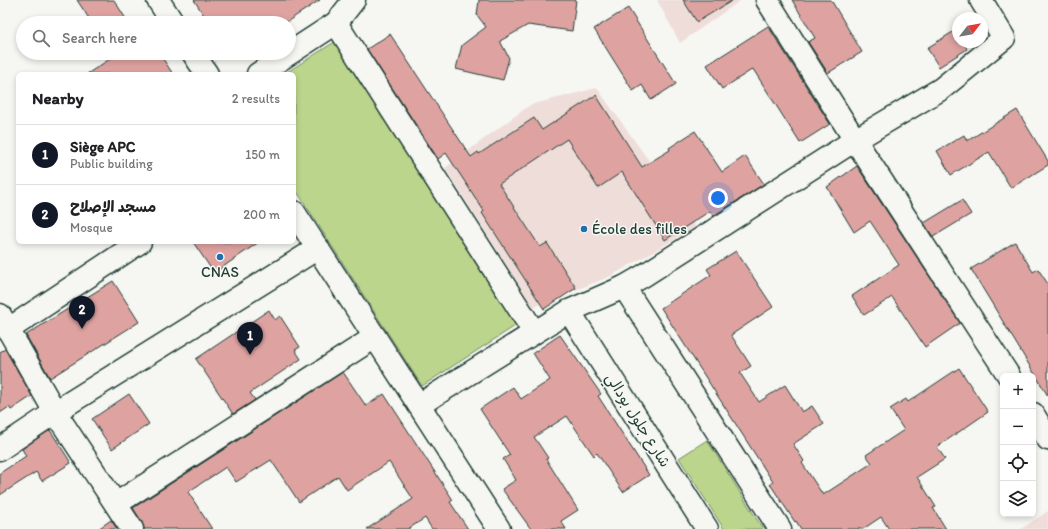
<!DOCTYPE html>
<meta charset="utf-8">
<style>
:root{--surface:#fff;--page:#f6f6f6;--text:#202124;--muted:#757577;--line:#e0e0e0;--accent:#111827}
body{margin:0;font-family:Itim,"Playpen Sans Arabic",sans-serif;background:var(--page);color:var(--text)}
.controls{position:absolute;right:12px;bottom:12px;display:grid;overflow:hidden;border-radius:6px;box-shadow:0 2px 6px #0003}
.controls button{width:36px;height:36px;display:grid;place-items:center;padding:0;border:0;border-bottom:1px solid var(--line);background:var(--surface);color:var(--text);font:20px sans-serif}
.compass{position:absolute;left:952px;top:12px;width:36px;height:36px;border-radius:50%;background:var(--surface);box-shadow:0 2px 6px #0003;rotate:59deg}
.you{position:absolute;left:718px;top:198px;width:14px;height:14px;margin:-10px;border:3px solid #fff;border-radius:50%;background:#1a73e8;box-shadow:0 0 0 6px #1a73e833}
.badge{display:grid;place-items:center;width:26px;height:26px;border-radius:50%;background:var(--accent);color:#fff;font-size:13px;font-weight:700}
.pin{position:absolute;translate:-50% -33px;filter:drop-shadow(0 1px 2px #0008)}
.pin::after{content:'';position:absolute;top:21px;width:14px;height:12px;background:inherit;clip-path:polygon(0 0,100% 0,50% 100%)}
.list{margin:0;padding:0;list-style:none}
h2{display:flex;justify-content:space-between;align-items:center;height:52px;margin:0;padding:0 16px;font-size:17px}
h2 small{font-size:13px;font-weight:400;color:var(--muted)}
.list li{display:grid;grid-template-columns:26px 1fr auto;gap:12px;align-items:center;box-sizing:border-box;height:60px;padding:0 16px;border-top:1px solid var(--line)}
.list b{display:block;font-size:15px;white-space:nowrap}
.list p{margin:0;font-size:13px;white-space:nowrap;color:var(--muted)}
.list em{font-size:13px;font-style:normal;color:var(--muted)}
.icon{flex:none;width:22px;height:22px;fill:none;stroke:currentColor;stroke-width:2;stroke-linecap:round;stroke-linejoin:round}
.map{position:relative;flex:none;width:1048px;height:529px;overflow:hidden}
.search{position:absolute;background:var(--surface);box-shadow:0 2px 6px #0003;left:16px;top:16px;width:280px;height:44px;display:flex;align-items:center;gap:10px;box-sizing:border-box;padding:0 14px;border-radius:22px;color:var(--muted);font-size:15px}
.panel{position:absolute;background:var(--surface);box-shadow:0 2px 6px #0003;left:16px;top:72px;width:280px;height:172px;border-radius:6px}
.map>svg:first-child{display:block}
.built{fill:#efddda}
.green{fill:#bcd58c;stroke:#6e8960}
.building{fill:#dea3a1;stroke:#1f3d34}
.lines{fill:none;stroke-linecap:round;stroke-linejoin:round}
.street-casing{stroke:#1f3d34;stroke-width:25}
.secondary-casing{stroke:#1f3d34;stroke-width:25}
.street{stroke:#f6f6f2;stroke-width:22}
.secondary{stroke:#f6f6f2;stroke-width:22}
.poi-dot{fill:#1f6fb2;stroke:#f6f6f2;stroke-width:1.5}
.labels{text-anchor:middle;stroke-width:3;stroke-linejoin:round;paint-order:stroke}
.poi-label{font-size:15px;fill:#1f3d34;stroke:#f6f6f2;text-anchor:start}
.street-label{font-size:15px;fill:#1f3d34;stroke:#f6f6f2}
</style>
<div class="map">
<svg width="1048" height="529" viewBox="0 0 1048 529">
<rect width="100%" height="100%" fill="#f6f6f2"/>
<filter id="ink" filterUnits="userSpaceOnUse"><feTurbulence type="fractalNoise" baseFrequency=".025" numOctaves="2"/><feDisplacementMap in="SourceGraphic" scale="8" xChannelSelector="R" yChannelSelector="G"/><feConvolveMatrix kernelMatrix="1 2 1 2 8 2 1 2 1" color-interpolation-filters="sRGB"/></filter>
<g filter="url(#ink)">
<g class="built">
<path d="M657 0H741L680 43Z"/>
<path d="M597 88 696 227 611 276 533 307 445 168 530 105Z"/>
<path d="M1048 511V529H1021Z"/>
</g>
<g class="green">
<path d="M344 36 526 319 422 386 294 187V74H284Z"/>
<path d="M707 440 763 529H724L679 458Z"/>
</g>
<g class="building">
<path d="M77 0H114L126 19 121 23H92Z"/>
<path d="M194 0H320L285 23H209Z"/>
<path d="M479 0H576L572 31 528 25 500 41 509 58 503 80 456 69 462 45 486 27 477 15Z"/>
<path d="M683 0H733L697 22Z"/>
<path d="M792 0H831L862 52 828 73 808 42 815 38Z"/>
<path d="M628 8 676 84 651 100 642 85 633 91 594 29Z"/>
<path d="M768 26 830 124 800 143 753 69 722 89 707 65Z"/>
<path d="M956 30 958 34V42H963L967 49 939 67 927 48Z"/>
<path d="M390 34 471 157 478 152 479 154 534 118 542 130 596 95 642 167 670 150 669 148 695 131 722 172 745 156 764 184 713 216 710 211 665 240 622 172 598 188 567 139 499 184 540 247 547 243 576 288 544 309 482 213 484 211 446 153 438 159 367 49Z"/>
<path d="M119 53H159L173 74H87Z"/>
<path d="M1017 110 1048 161V165L1011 188 989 152 951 175 937 151 964 135 967 141Z"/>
<path d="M857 166 960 323 925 347 892 297 864 315 852 296 899 265 870 221 854 232 827 187Z"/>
<path d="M962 200 971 214 933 237 924 223Z"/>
<path d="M193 242H259L214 273Z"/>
<path d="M1015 242 1033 272 1038 269 1048 284V396L971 269Z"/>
<path d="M736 251 773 307 731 335 751 366 740 373 759 402 785 385 802 412 812 406 824 424 793 444 804 461 802 463 823 495 872 463 866 455 904 430 890 409 906 399 908 402 959 368 988 412 937 447 945 459 917 477 936 507 933 508 946 529H889L881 517 863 529H801L796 521 795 522 770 484 773 482 661 308 711 275 707 269Z"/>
<path d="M113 281 139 322 50 378 26 335Z"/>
<path d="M269 310 275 320 280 316 300 347 295 350 301 359 250 393 255 400 233 414 196 359Z"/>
<path d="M560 335 601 394 598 396 649 475 623 492 597 453 594 456 567 416 534 437 548 458 546 459 578 510 561 521 566 529H531L502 489 516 480 503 459 510 455 480 409 513 387 521 399 550 380 533 353Z"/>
<path d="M5 349 32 396 11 410 9 407 0 413V352Z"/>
<path d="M343 372 366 406 384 394 453 500 450 502 468 529H432L425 518 408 529H367L413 499 389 462 347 490 338 476 299 502 271 460 236 482 226 467 188 492 212 529H144L142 522 133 508Z"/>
<path d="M129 394 149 424 112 449 92 419Z"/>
<path d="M50 430 71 463 42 481 36 472 0 495V473L26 456 22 449Z"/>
<path d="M111 520 117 529H98Z"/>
</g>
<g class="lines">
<g class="street-casing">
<g id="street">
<path d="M767 0 855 140 1009 376"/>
<path d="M336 23 534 332"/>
<path d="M258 74 336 23 354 0"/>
<path d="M624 287 780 529"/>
<path d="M569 311 707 529"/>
<path d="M0 315 55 412 132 529"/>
<path d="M9 329 140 242"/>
<path d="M419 405 569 311 624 287 643 276 855 140 941 89 1004 38 981 0"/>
<path d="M1033 414 1048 439"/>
<path d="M0 449 55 412 318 248"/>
<path d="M116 504 375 337"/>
</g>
</g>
<g class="secondary-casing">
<g id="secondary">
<path d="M158 0 173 23"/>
<path d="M193 53 207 74"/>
<path d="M294 212 499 529"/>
</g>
</g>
<use href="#street" class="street"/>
<use href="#secondary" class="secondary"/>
</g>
</g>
<g class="poi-dot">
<circle cx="584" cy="229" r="4"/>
<circle cx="220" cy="257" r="4"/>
</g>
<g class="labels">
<g class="poi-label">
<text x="592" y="234">École des filles</text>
<text x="220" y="277" text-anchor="middle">CNAS</text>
</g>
<g class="street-label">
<text transform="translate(638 420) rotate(58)" y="5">شارع جلول بودالي</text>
</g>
</g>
</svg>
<div class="controls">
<button>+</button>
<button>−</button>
<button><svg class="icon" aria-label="locate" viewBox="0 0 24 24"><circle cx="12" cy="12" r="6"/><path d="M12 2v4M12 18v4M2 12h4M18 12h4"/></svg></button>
<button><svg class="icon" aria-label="layers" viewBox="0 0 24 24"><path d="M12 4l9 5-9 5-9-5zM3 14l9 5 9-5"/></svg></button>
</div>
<svg class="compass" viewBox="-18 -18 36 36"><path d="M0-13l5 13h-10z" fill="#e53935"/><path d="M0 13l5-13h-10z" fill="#757577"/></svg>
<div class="you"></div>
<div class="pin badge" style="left:250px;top:355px">1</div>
<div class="pin badge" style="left:82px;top:329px">2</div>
<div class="search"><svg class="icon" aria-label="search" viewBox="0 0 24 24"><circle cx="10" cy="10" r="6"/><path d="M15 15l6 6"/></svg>Search here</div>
<section class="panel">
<h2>Nearby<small>2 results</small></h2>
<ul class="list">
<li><span class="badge">1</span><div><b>Siège APC</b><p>Public building</p></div><em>150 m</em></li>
<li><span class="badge">2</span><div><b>مسجد الإصلاح</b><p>Mosque</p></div><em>200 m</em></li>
</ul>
</section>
</div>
